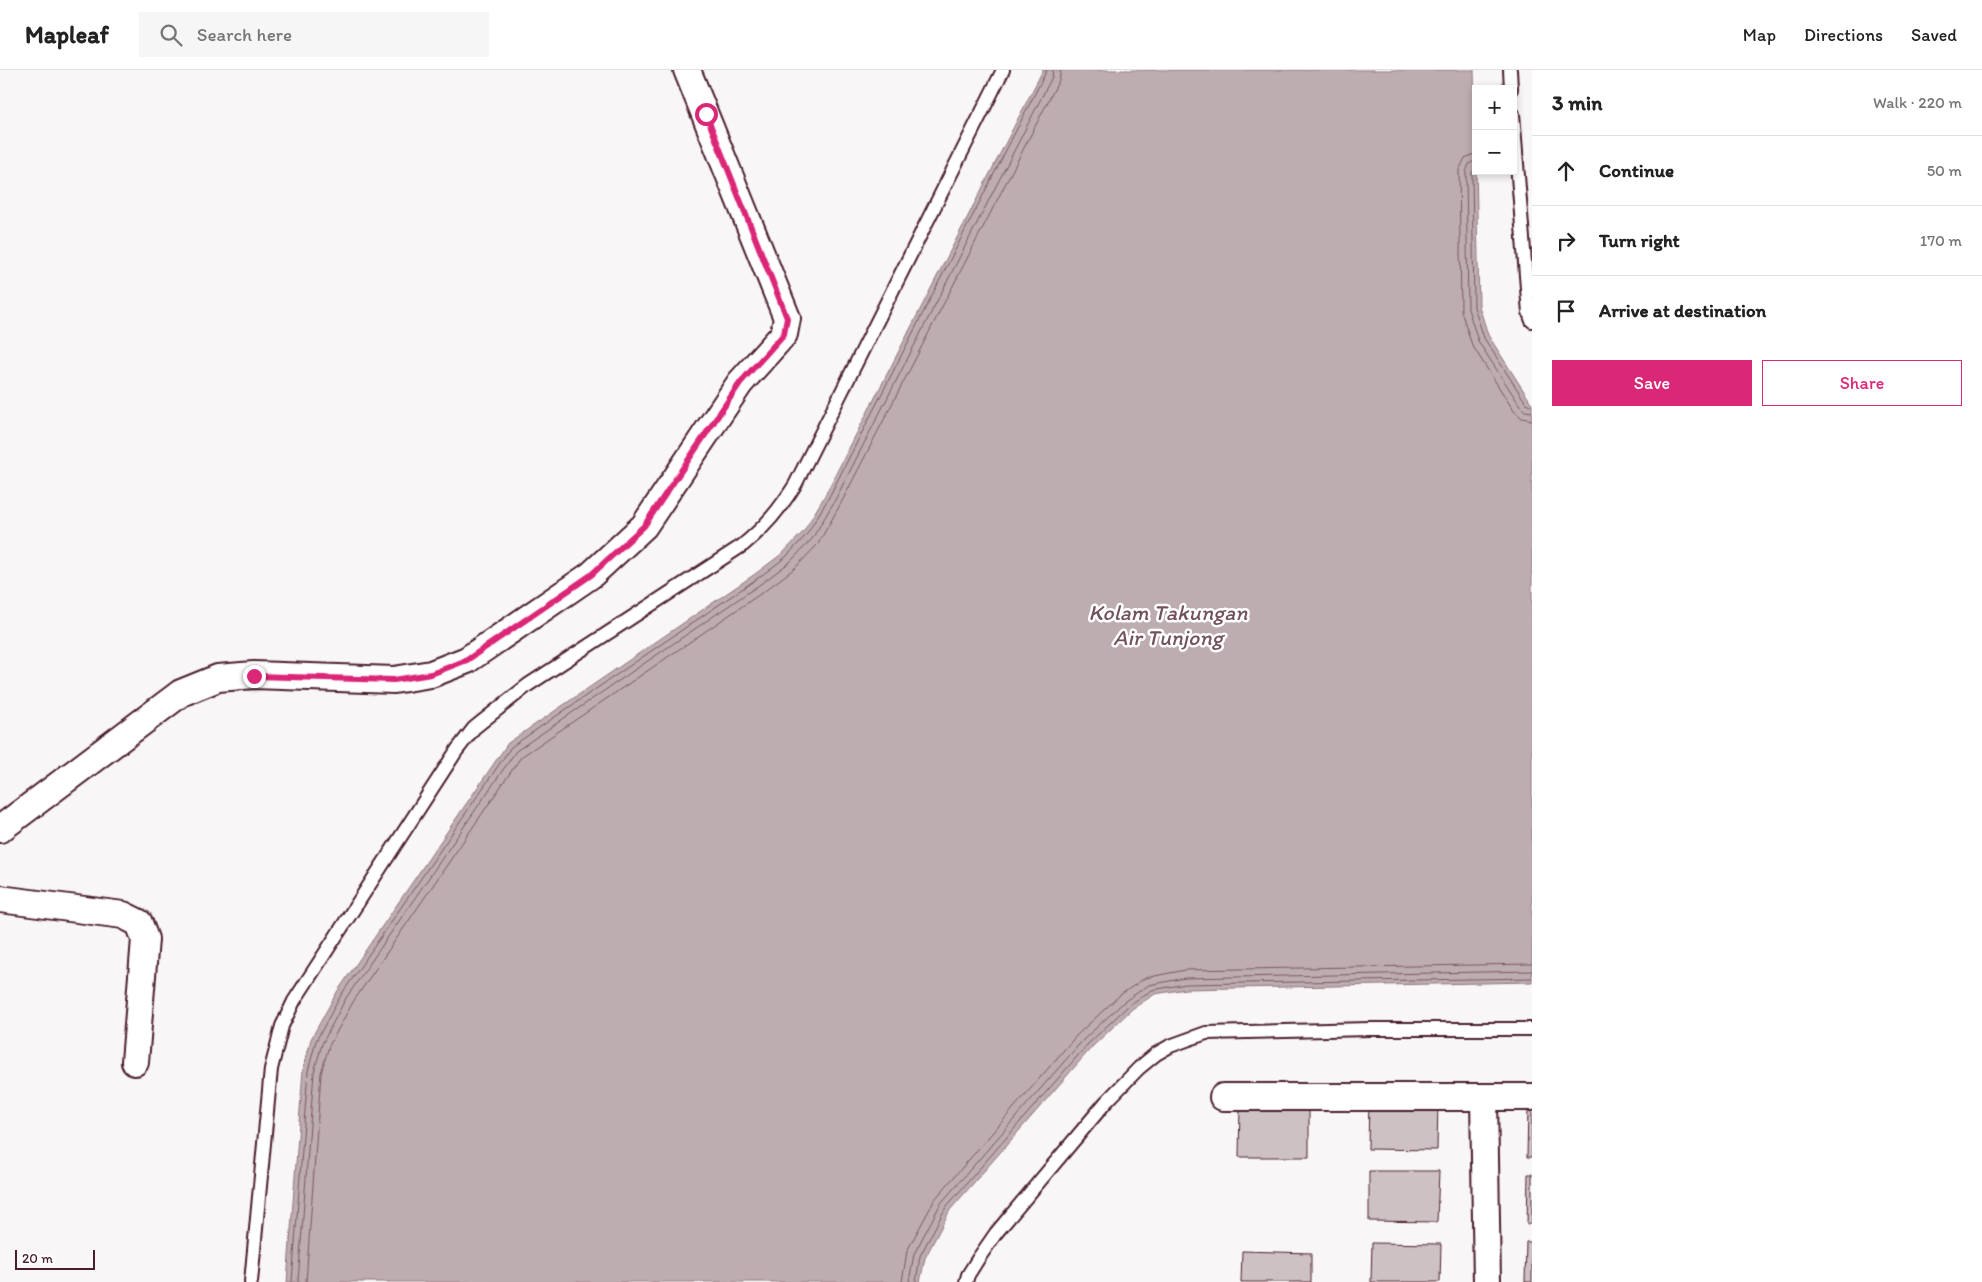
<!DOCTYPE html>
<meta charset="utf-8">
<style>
:root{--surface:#fff;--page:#f6f6f6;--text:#222;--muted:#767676;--line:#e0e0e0;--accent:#db2777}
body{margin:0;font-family:Itim,sans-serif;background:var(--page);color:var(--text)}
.controls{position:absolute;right:15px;top:15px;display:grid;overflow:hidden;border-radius:0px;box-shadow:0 2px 8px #0003}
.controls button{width:45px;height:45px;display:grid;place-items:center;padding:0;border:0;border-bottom:1px solid var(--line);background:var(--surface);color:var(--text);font:25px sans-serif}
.scale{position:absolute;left:15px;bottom:12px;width:80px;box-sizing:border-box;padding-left:5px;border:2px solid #4a1f2b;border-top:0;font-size:14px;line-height:18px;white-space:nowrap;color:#4a1f2b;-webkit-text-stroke:4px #fff;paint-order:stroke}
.stop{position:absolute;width:15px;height:15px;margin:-11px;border:4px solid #db2777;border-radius:50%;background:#fff}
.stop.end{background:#db2777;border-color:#fff;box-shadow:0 1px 5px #0008}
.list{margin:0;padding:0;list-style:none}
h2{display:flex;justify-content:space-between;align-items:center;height:65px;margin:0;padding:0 20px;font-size:21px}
h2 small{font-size:16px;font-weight:400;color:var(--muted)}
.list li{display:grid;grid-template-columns:32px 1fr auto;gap:15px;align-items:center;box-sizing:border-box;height:70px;padding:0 20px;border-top:1px solid var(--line)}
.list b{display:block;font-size:19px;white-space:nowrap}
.list em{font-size:16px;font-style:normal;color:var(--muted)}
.actions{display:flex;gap:10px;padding:15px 20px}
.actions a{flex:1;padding:11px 0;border:1px solid var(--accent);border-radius:0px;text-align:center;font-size:18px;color:var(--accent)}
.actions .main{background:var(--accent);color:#fff}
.icon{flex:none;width:28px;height:28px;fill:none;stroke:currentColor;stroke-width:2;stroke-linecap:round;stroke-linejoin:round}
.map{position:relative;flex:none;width:1532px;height:1212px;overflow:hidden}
header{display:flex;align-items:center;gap:30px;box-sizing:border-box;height:70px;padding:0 25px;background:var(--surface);border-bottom:1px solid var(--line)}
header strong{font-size:24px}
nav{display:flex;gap:28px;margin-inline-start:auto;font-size:18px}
.search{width:350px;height:45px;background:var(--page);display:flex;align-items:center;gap:12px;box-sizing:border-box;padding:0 18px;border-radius:0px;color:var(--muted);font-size:19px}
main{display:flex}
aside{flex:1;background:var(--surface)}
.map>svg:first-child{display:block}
.water{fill:#bdadb0;stroke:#8f747b}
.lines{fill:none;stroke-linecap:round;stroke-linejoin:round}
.shore{stroke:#785860;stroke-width:1}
.building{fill:#cdc1c4;stroke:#4a1f2b}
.lane-casing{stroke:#4a1f2b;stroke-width:16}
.street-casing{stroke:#4a1f2b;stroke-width:30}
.lane{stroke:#fff;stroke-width:12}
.street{stroke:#fff;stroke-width:26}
.route{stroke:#db2777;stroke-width:6}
.labels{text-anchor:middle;stroke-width:5;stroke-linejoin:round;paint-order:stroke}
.water-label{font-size:22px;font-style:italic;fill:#72515a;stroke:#fff}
</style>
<header>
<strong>Mapleaf</strong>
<div class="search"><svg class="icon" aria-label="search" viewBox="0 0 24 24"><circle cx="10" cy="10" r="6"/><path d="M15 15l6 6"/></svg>Search here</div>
<nav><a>Map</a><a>Directions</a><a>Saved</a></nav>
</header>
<main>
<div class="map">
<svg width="1532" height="1212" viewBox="0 0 1532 1212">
<rect width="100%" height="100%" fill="#f8f6f7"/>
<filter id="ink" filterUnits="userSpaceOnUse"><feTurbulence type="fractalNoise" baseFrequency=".02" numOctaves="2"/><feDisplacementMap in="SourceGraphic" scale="10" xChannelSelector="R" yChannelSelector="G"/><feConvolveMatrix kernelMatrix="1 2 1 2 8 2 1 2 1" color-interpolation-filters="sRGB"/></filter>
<g filter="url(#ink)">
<path class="water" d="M1043 0H1474L1479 236 1488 265 1532 334V912L1186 919 1155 924 1132 939 1092 977 950 1140 925 1188 920 1212H287L303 1000 311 969 337 922 508 673 755 504 783 483 804 461 824 427Z"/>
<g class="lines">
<g class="shore">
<path d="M1476 83 1465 88 1459 100 1461 241 1472 275 1514 341 1522 348 1532 350"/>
<path d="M1476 90 1469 94 1466 102 1468 239 1478 271 1521 337 1525 341 1532 342"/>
<path d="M1476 97 1472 103 1474 237 1484 268 1526 333 1532 336"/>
<path d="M292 1212 308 1001 316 971 341 925 511 677 758 508 786 487 807 464 828 429 1047 0"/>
<path d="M298 1212 314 1002 322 974 346 928 516 681 762 513 790 492 812 469 834 432 1052 7 1053 0"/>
<path d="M306 1212 321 1003 329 976 353 932 521 687 766 520 795 498 818 474 840 435 1059 10 1061 0"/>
<path d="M902 1212 907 1181 935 1129 1077 965 1120 925 1145 908 1185 900 1532 894"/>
<path d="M909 1212 914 1184 941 1133 1083 970 1125 931 1149 915 1185 908 1532 901"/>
<path d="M916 1212 920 1186 946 1137 1088 974 1129 935 1152 920 1186 914 1532 908"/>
</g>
</g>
<g class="building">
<path d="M1369 1028 1438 1030 1437 1080 1368 1079Z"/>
<path d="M1240 1036 1309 1037V1087H1239Z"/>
<path d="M1528 1037H1532V1087H1527Z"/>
<path d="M1369 1101H1439L1437 1152 1369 1151Z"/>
<path d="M1528 1104H1532V1154H1527Z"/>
<path d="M1526 1172H1532V1212H1525Z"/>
<path d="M1372 1173 1441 1174 1440 1212H1371Z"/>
<path d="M1242 1181 1311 1183V1212H1241Z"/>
</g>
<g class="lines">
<g class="lane-casing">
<g id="lane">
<path d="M1510 0 1511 19"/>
<path d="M1513 44 1529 243 1532 251"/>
<path d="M251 1212 271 999 282 956 294 931 457 680 474 658 528 615 743 475C766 456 779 440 795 415L1003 0"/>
<path d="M966 1212 968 1205 978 1189 996 1163 1106 1032 1139 998 1156 984 1170 976 1206 963 1370 959H1532"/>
</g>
</g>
<g class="street-casing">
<g id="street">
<path d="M0 759 181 623 218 608 254 605 394 610 431 604 467 590 591 505 644 456 740 313 784 264 787 248 687 0"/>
<path d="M0 829 123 845 139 853 145 869 135 992"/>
<path d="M1223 1027H1484"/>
<path d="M1487 1212 1484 1027H1532"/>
</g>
</g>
<use href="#lane" class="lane"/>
<use href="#street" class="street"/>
</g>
</g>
<g class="lines" filter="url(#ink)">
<path class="route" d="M254 606 394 610 431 604 467 590 591 505 644 456 740 313 784 264 787 248 706 44"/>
</g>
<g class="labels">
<g class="water-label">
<text x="1168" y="550">Kolam Takungan<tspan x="1168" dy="25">Air Tunjong</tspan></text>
</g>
</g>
</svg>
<div class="controls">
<button>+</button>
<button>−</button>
</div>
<div class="scale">20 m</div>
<div class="stop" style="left:706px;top:44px"></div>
<div class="stop end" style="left:254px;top:606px"></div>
</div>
<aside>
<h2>3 min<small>Walk · 220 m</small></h2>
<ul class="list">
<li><svg class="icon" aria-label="ahead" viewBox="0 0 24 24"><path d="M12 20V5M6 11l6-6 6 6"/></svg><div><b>Continue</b></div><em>50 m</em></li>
<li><svg class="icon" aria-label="right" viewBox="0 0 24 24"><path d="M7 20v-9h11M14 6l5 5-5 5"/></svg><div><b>Turn right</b></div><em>170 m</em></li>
<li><svg class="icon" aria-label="arrive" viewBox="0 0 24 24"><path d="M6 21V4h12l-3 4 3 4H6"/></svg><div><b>Arrive at destination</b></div></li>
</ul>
<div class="actions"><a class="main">Save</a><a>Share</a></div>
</aside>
</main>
